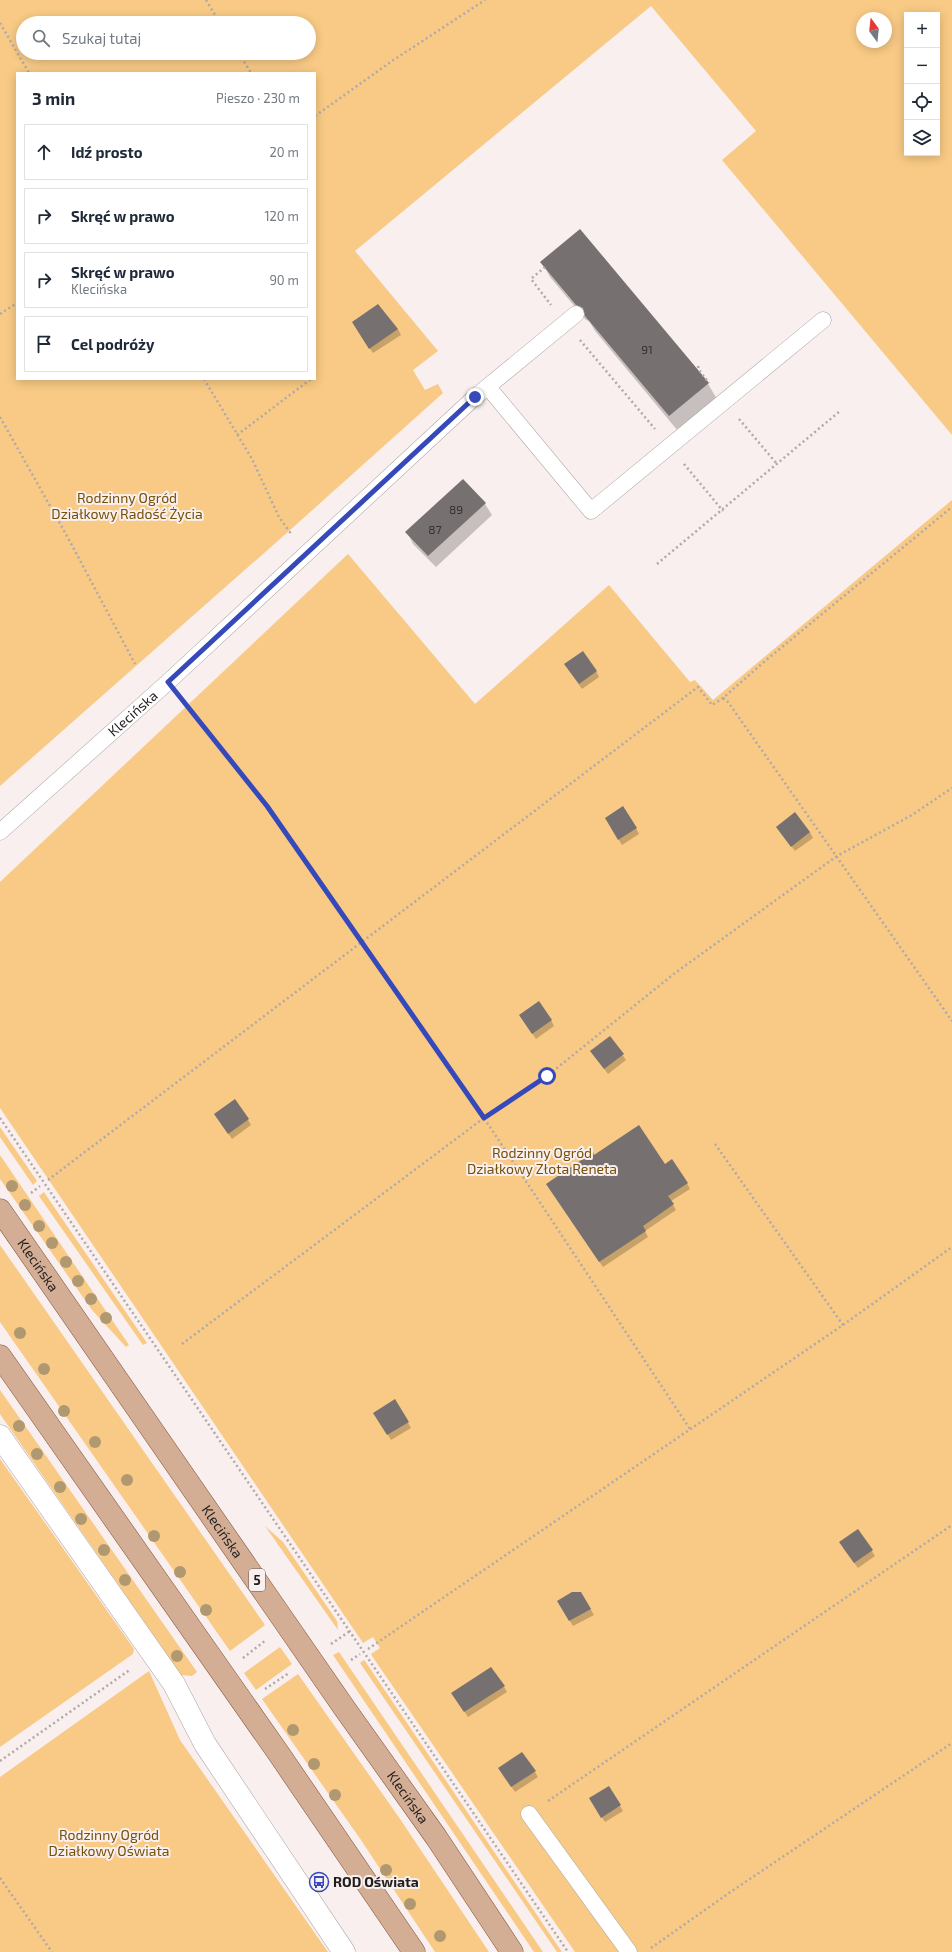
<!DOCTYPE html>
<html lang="pl">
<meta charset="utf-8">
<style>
:root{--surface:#fff;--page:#f2f2f3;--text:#1f2937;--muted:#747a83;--line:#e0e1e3}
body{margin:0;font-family:"Exo 2",sans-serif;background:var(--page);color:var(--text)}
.controls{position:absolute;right:12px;top:12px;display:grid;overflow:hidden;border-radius:0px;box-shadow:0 2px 10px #0003}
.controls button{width:36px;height:36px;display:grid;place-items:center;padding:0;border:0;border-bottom:1px solid var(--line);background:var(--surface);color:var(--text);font:20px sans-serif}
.compass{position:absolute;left:856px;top:12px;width:36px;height:36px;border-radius:50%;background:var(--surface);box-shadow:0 2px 10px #0003;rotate:345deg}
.stop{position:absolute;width:12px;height:12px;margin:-9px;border:3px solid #3649bb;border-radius:50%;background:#fff}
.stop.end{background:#3649bb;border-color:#fff;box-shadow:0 1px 4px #0008}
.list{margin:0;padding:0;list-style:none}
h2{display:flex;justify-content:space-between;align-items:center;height:52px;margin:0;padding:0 16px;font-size:17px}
h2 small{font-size:13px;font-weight:400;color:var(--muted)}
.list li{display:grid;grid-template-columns:26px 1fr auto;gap:12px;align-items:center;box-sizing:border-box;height:56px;margin:0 8px 8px;padding:0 8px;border:1px solid var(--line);border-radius:0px}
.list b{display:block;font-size:15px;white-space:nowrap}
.list p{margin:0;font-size:13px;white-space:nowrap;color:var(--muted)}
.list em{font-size:13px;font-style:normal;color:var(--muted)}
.icon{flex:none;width:22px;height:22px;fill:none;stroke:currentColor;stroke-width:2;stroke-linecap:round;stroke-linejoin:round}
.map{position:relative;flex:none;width:952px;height:1952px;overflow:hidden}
.search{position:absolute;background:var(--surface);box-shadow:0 2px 10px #0003;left:16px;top:16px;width:300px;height:44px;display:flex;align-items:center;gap:10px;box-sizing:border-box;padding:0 14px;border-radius:22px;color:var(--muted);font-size:15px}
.panel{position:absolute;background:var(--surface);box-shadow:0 2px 10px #0003;left:16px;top:72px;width:300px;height:308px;border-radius:0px}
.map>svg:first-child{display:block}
.green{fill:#f8ca85;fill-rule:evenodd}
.shadow{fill:#0003}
.building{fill:#777071}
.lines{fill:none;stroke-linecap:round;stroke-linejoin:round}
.service-casing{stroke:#aca5a3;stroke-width:17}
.minor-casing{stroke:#aca5a3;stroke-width:23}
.primary-casing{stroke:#82573c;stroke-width:23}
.path{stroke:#b0a9a8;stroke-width:2.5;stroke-dasharray:2 3;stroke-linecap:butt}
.service{stroke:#fff;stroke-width:16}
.minor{stroke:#fff;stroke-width:22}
.primary{stroke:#d3ad94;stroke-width:22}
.tree{fill:#b09870}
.route{stroke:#3649bb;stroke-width:5}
.labels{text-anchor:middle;stroke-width:4;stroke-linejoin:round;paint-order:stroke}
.number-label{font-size:12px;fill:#363232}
.shield{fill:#f8efee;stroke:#625d5c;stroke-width:1}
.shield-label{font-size:13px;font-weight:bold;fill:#211e1d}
.park-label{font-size:14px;fill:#755008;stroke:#f8efee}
.street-label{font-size:14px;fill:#211e1d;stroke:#f8efee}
.poi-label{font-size:14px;font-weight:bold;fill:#211e1d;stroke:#f8efee;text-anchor:start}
</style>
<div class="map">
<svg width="952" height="1952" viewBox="0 0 952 1952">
<rect width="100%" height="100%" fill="#f8efee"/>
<g class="green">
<path d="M0 0H952V435L722 160 756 131 651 6 355 251 438 351 413 370 425 390 438 384 443 393 289 531 0 786ZM907 15H937V153H907ZM862 18H886V42H862ZM23 23H309V53H23ZM17 73H315V379H17Z"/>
<path d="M952 500V1952H575L372 1656 371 1654 380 1648 373 1637 363 1643 0 1108V882L348 554 475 704 609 585 690 682 695 680 713 700Z"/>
<path d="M0 1127 37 1181 33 1185 0 1137Z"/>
<path d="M0 1155 129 1345 126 1347 92 1310 0 1179Z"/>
<path d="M44 1192 50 1201 147 1343 143 1345 39 1196Z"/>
<path d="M0 1245 265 1625 230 1651 0 1322Z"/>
<path d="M0 1390 197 1672 192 1676 181 1675 0 1414Z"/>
<path d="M0 1459 134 1649 133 1654 0 1747Z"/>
<path d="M265 1526 283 1542 337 1621 338 1630Z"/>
<path d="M280 1647 292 1664 256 1690 244 1673Z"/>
<path d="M339 1652 543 1952H534L333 1655Z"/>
<path d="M364 1660 365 1661 562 1952H557L360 1663Z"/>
<path d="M149 1671 180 1740 328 1952H0V1777Z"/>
<path d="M298 1674 398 1816 489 1952H435L361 1840 262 1699Z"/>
</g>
<g class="shadow">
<path d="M542 262 708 384 717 399 678 431 595 331 589 321 586 320 550 277Z"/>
<path d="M356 328 398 329 401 335 373 353Z"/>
<path d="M485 504 492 515 436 567 413 544 407 532Z"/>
<path d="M568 669 596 671 599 677 582 689Z"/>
<path d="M609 824 636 828 639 834 622 845Z"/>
<path d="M781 832H810L813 838 795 851Z"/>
<path d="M523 1020H551L554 1026 536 1039Z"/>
<path d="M610 1037 626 1060 608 1074 591 1051Z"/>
<path d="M219 1120H248L251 1125 232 1139Z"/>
<path d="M594 1156 664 1165 687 1183 690 1189 671 1201 676 1210 645 1231 648 1237 603 1267 551 1190Z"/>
<path d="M395 1401 411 1428 391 1440 375 1413Z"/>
<path d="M858 1530 875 1556 858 1568 843 1548Z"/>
<path d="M581 1593 594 1615 573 1626 558 1601Z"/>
<path d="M504 1687 507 1692 468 1717 456 1699Z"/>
<path d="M535 1772 538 1777 515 1792 503 1774Z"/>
<path d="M590 1799 620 1806 623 1811 605 1822Z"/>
</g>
<g class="building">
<path d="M580 229 709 383 669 416 585 316 583 308 576 305 540 262Z"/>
<path d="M378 304 398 329 369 349 352 322Z"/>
<path d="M463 479 486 503 428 556 405 532Z"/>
<path d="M583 651 597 671 579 684 564 664Z"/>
<path d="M623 806 637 828 618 840 605 818Z"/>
<path d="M795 812 810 832 791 847 776 827Z"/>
<path d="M539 1001 552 1020 532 1034 519 1015Z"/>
<path d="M610 1036 624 1054 604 1069 590 1051Z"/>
<path d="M235 1099 249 1119 228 1134 214 1114Z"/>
<path d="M639 1125 665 1164 672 1159 688 1183 668 1196 674 1204 643 1226 646 1231 599 1262 546 1184 593 1152 594 1155Z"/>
<path d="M395 1399 409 1422 387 1435 373 1413Z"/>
<path d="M858 1529 873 1550 854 1563 839 1542Z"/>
<path d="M572 1592H581L591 1609 569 1621 557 1601Z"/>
<path d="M491 1667 505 1686 464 1712 451 1693Z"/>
<path d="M522 1752 536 1771 511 1787 498 1768Z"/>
<path d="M609 1786 621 1805 601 1818 589 1798Z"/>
</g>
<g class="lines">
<g class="service-casing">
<g id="service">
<path d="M488 387 591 511 823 320"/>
<path id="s1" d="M0 832 168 682 475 397 576 314"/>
<path d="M529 1814 629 1952"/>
</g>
</g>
<g class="minor-casing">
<path id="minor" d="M0 1436 174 1684 205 1744 344 1952"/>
</g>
<g class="primary-casing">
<g id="primary">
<path id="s2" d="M0 1210 345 1709 436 1837 512 1952"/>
<path d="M0 1356 279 1754 414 1952"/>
</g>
</g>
<g class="path">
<path d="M206 0 220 23"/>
<path d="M0 23 29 73"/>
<path d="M239 53 251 73"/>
<path d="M315 116 392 61 485 0"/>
<path d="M545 267 531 279 551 305"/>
<path d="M0 314 17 303"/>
<path d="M580 340 655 429"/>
<path d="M698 366 699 370 709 383"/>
<path d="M204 379 252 459 279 517 292 535"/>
<path d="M0 417 67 536 135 664"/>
<path d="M739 419 777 464"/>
<path d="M237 435 311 379"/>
<path d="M684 464 723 511"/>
<path d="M657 564 840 411"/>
<path d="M723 698 728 702 952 1021"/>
<path d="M183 701 267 806 362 942 484 1118 690 1429"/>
<path d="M0 1118 568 1952"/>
<path d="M715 1144 843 1325"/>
<path d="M48 1180 698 687 712 705 723 698 765 661 952 507"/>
<path d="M31 1193 40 1186"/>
<path d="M182 1344 484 1118 547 1076 675 973 837 856 912 815 952 788"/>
<path d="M331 1644 350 1631"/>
<path d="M368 1649 843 1325 952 1247"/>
<path d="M243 1658 266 1640"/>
<path d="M351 1660 360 1654"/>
<path d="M265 1689 289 1673"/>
<path d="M0 1761 131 1669"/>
<path d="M548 1801 952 1525"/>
<path d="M0 1878 52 1952"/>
<path d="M651 1948 729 1893 952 1743"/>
</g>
<use href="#service" class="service"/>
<use href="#minor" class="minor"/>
<use href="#primary" class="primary"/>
</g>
<g class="tree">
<circle cx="12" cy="1186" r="6"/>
<circle cx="25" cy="1205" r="6"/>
<circle cx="39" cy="1226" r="6"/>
<circle cx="52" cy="1243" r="6"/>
<circle cx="66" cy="1262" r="6"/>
<circle cx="78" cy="1281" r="6"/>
<circle cx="91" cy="1299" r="6"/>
<circle cx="106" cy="1318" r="6"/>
<circle cx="20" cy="1333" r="6"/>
<circle cx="44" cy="1369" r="6"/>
<circle cx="64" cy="1411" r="6"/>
<circle cx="19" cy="1426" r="6"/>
<circle cx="95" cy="1442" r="6"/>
<circle cx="37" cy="1454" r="6"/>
<circle cx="127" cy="1480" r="6"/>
<circle cx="60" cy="1487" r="6"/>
<circle cx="81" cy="1519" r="6"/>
<circle cx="154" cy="1536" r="6"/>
<circle cx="104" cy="1550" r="6"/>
<circle cx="180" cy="1572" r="6"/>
<circle cx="125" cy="1580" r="6"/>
<circle cx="206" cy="1610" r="6"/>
<circle cx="177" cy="1656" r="6"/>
<circle cx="293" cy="1730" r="6"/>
<circle cx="314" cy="1764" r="6"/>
<circle cx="335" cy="1795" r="6"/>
<circle cx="386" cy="1870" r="6"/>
<circle cx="410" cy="1904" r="6"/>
<circle cx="440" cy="1936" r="6"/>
</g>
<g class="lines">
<path class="route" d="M475 397 168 682 267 806 484 1118 547 1076"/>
</g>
<defs>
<g id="bus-ring" transform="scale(1)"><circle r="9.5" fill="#f8efee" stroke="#3649bb" stroke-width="1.5"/><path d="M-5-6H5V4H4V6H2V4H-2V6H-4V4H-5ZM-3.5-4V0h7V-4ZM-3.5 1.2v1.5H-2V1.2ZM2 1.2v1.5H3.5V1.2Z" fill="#3649bb"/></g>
</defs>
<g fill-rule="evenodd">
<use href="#bus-ring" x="319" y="1882"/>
</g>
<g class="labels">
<g class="number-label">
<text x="647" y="354">91</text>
<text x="456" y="514">89</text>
<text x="435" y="534">87</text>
</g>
<rect class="shield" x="249" y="1569" width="16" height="22" rx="3"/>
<g class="shield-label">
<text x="257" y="1585">5</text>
</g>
<g class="park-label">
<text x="127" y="503">Rodzinny Ogród<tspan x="127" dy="16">Działkowy Radość Życia</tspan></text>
<text x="542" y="1158">Rodzinny Ogród<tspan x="542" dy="16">Działkowy Złota Reneta</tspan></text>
<text x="109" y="1840">Rodzinny Ogród<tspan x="109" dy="16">Działkowy Oświata</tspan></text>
</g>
<g class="street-label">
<text dy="5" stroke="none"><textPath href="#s1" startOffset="178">Klecińska</textPath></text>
<text dy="5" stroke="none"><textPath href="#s2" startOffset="67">Klecińska</textPath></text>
<text dy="5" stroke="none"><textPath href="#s2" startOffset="391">Klecińska</textPath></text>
<text dy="5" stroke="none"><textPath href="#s2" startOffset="715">Klecińska</textPath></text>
</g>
<g class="poi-label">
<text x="333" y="1887">ROD Oświata</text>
</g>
</g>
</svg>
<div class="controls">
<button>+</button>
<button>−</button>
<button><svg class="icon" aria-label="locate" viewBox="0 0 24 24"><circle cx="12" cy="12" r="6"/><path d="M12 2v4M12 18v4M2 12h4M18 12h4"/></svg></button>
<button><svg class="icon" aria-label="layers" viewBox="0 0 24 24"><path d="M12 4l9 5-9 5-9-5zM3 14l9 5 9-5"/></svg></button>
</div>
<svg class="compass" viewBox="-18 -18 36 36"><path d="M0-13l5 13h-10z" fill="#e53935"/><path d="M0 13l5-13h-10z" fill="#747a83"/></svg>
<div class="stop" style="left:547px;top:1076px"></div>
<div class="stop end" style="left:475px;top:397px"></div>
<div class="search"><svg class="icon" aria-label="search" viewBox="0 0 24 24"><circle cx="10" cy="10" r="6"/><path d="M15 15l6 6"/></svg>Szukaj tutaj</div>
<section class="panel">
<h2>3 min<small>Pieszo · 230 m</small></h2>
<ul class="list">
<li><svg class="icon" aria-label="ahead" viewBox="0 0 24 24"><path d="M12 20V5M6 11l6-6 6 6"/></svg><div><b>Idź prosto</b></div><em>20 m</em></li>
<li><svg class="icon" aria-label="right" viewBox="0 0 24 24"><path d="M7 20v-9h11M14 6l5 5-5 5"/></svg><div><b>Skręć w prawo</b></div><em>120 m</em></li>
<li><svg class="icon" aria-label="right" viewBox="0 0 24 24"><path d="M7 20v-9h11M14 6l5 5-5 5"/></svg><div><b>Skręć w prawo</b><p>Klecińska</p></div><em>90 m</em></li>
<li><svg class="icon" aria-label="arrive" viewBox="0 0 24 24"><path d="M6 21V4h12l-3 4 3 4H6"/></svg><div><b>Cel podróży</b></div></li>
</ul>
</section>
</div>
